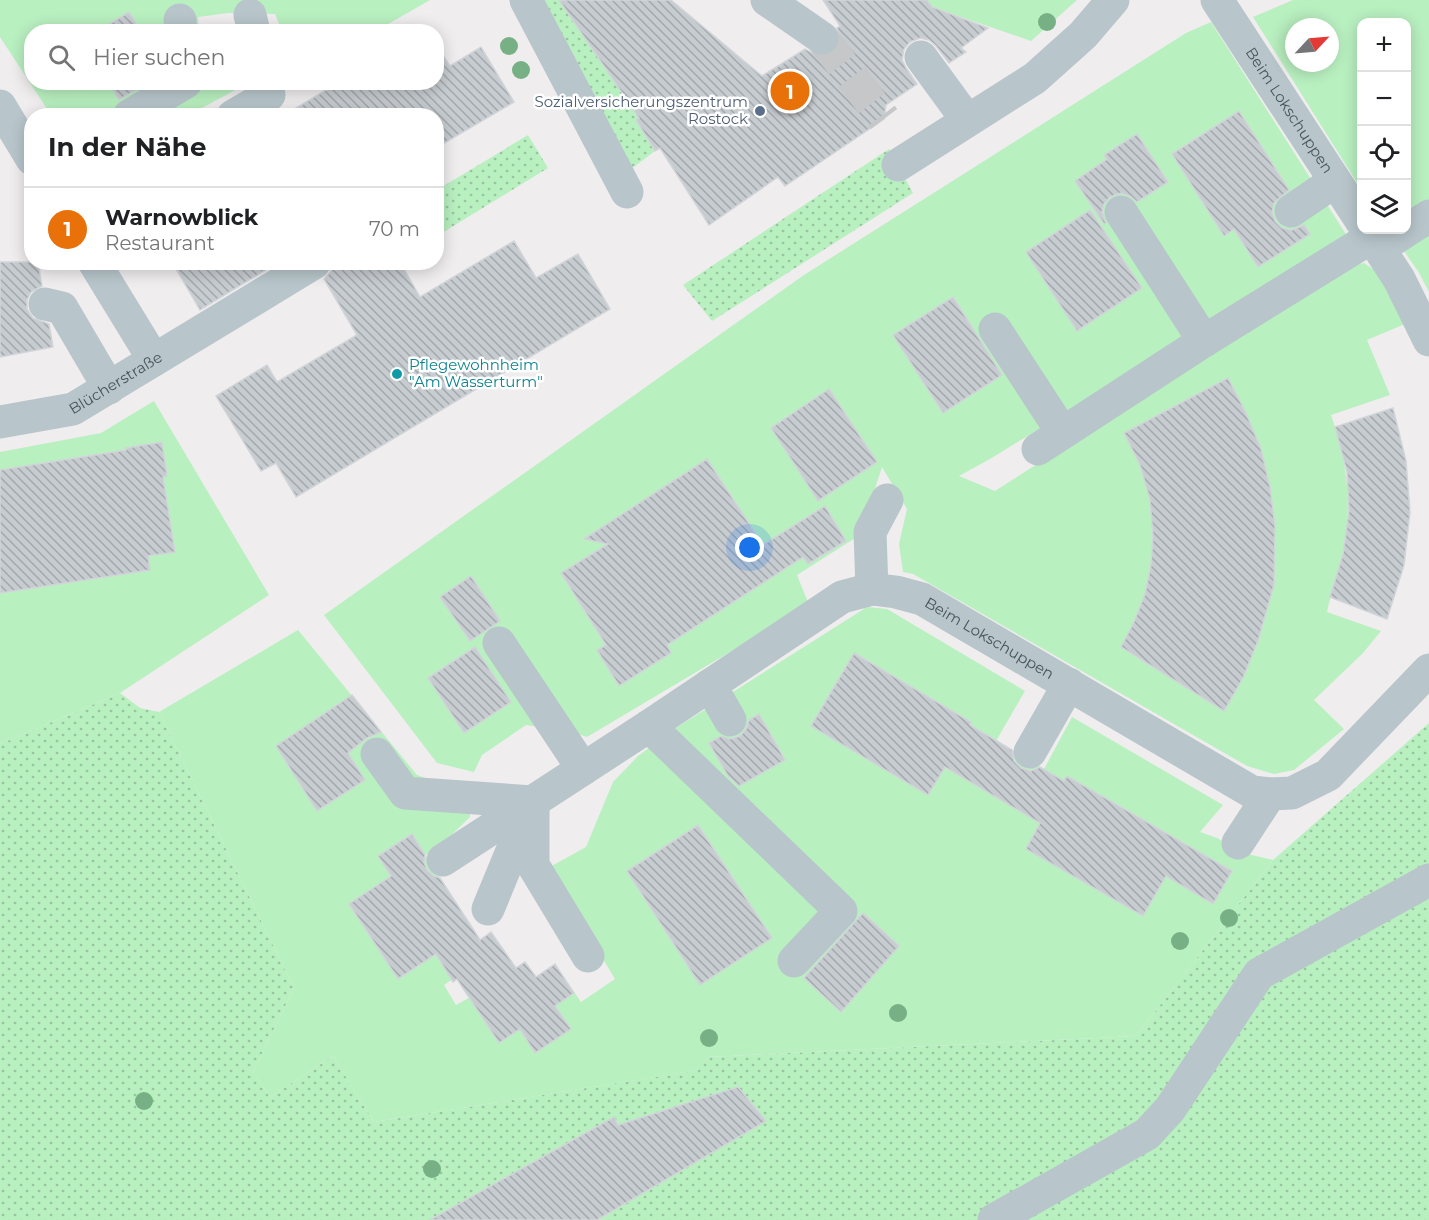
<!DOCTYPE html>
<html lang="de">
<meta charset="utf-8">
<style>
:root{--surface:#fff;--page:#f6f6f6;--text:#202124;--muted:#757577;--line:#e0e0e0;--accent:#195c7b}
body{margin:0;font-family:Montserrat,sans-serif;background:var(--page);color:var(--text)}
.controls{position:absolute;right:18px;top:18px;display:grid;overflow:hidden;border-radius:12px;box-shadow:0 3px 15px #0003}
.controls button{width:54px;height:54px;display:grid;place-items:center;padding:0;border:0;border-bottom:2px solid var(--line);background:var(--surface);color:var(--text);font:30px sans-serif}
.compass{position:absolute;left:1285px;top:18px;width:54px;height:54px;border-radius:50%;background:var(--surface);box-shadow:0 3px 15px #0003;rotate:64deg}
.you{position:absolute;left:750px;top:548px;width:21px;height:21px;margin:-15px;border:4px solid #fff;border-radius:50%;background:#1a73e8;box-shadow:0 0 0 9px #1a73e833}
.badge{display:grid;place-items:center;width:39px;height:39px;border-radius:50%;background:var(--accent);color:#fff;font-size:20px;font-weight:700}
.pin{position:absolute;translate:-50% -50%;border:3px solid #fff;box-shadow:0 2px 6px #0006}
.list{margin:0;padding:0;list-style:none}
h2{display:flex;justify-content:space-between;align-items:center;height:78px;margin:0;padding:0 24px;font-size:26px}
h2 small{font-size:20px;font-weight:400;color:var(--muted)}
.list li{display:grid;grid-template-columns:39px 1fr auto;gap:18px;align-items:center;box-sizing:border-box;height:84px;padding:0 24px;border-top:2px solid var(--line)}
.list b{display:block;font-size:22px;white-space:nowrap}
.list p{margin:0;font-size:20px;white-space:nowrap;color:var(--muted)}
.list em{font-size:20px;font-style:normal;color:var(--muted)}
.icon{flex:none;width:33px;height:33px;fill:none;stroke:currentColor;stroke-width:2;stroke-linecap:round;stroke-linejoin:round}
.map{position:relative;flex:none;width:1429px;height:1220px;overflow:hidden}
.search{position:absolute;background:var(--surface);box-shadow:0 3px 15px #0003;left:24px;top:24px;width:420px;height:66px;display:flex;align-items:center;gap:15px;box-sizing:border-box;padding:0 21px;border-radius:24px;color:var(--muted);font-size:22px}
.panel{position:absolute;background:var(--surface);box-shadow:0 3px 15px #0003;left:24px;top:108px;width:420px;height:162px;border-radius:24px}
.map>svg:first-child{display:block}
.grass{fill:url(#grass-dots)}
.garden{fill:#b9f0c0;fill-rule:evenodd}
.building{fill:url(#building-back-hatch);stroke:#d1d5d9;stroke-width:1.5}
.lines{fill:none;stroke-linecap:round;stroke-linejoin:round}
.minor-tunnel{stroke:#c5c7c9;stroke-width:33;stroke-dasharray:33 16;stroke-linecap:butt}
.minor{stroke:#b8c6cb;stroke-width:33}
.tree{fill:#76b084}
.service-dot{fill:#5c6f8a;stroke:#fff;stroke-width:2}
.culture-dot{fill:#0f9aa8;stroke:#fff;stroke-width:2}
.labels{text-anchor:middle;stroke-width:5;stroke-linejoin:round;paint-order:stroke}
.service-label{font-size:15px;fill:#4e5e75;stroke:#fff;text-anchor:end}
.street-label{font-size:15px;fill:#45565b;stroke:#fff}
.culture-label{font-size:15px;fill:#0d838f;stroke:#fff;text-anchor:start}
</style>
<div class="map">
<svg width="1429" height="1220" viewBox="0 0 1429 1220">
<defs>
<pattern id="grass-dots" width="8" height="8" patternUnits="userSpaceOnUse" patternTransform="scale(1.5)"><rect width="8" height="8" fill="#b9f0c0"/><path d="M2 2h.1M6 6h.1" fill="none" stroke="#98c59f" stroke-width="1.8" stroke-linecap="round"/></pattern>
<pattern id="building-back-hatch" width="6" height="6" patternUnits="userSpaceOnUse" patternTransform="scale(1.5)"><rect width="6" height="6" fill="#c7ccd0"/><path d="M-1 5l2 2M0 0l6 6M5-1l2 2" fill="none" stroke="#a3a8ac"/></pattern>
</defs>
<rect width="100%" height="100%" fill="#f0edee"/>
<g class="grass">
<path d="M526 0H559L639 118 636 120 655 151 619 178Z"/>
<path d="M528 135 548 168 437 236V190Z"/>
<path d="M889 149 913 193 712 321 683 285Z"/>
<path d="M120 693 140 708 159 712 294 988 253 1072 270 1097 333 1056 374 1122 698 1070 708 1057 1136 1036 1273 860 1429 723V1220H0V744Z"/>
</g>
<g class="garden">
<path d="M0 0H430L376 31H282L275 14 228 13 198 17 199 31 32 32V82L238 83 239 88 189 115H51L0 37Z"/>
<path d="M927 0H1077L1031 41 932 7Z"/>
<path d="M1293 0H1429V292L1418 271 1389 230H1406V22H1362L1361 189 1253 17ZM1294 27H1330V63H1294Z"/>
<path d="M1211 22 1349 239 990 459 959 476 995 491 1346 267 1364 263 1385 277 1405 324 1367 340 1390 395 1331 415C1347 460 1353 506 1343 553 1339 573 1331 592 1327 612L1381 631 1363 653 1314 700 1344 729 1294 770 1274 774 1247 766 913 574 903 572 899 544 907 509 882 467 860 535 797 575 809 605 587 737 569 731 526 725 482 755 474 772 437 763 324 615 804 275 1186 33Z"/>
<path d="M154 401 269 595 120 693 0 744V452L101 433Z"/>
<path d="M867 607 887 609 1025 691 996 741 1044 769 1072 717 1223 805 1200 832 1217 838 1243 853 1273 860 1136 1036 708 1057 699 1070 374 1122 333 1056 270 1097 253 1072 294 988 159 712 298 630 417 775 471 794 470 817 437 849 425 855 490 954 444 985 456 1005 490 986 525 962 536 977 555 964 581 1002 615 979 548 868 586 847 613 782 638 756 679 726Z"/>
</g>
<g class="building">
<path d="M559 0H671L762 76 805 49 821 57 831 55 837 49 841 39 837 28 840 26 823 0H927L932 7 988 28 961 48 966 52 949 63 936 46 929 40 920 38 910 42 904 49 902 60 906 68 917 84 886 105 884 119 785 186 778 177 709 225 660 148 655 151 636 120 639 118Z"/>
<path d="M129 12 141 32H96Z"/>
<path d="M436 45 450 66 481 47 514 102 436 148V116H283L339 82H436Z"/>
<path d="M100 82H149L119 100 111 86 104 90Z"/>
<path d="M1239 111 1289 190 1274 203 1272 212 1275 221 1282 228 1292 230 1304 225 1310 234 1258 267 1234 229 1224 236 1172 154Z"/>
<path d="M1137 134 1168 182 1137 202 1130 196 1121 193 1110 197 1104 204 1102 212 1106 223 1104 224 1075 181 1107 159 1104 155Z"/>
<path d="M1090 210 1142 288 1077 331 1026 252Z"/>
<path d="M514 241 536 278 578 254 610 309 296 497 276 463 261 471 216 396 267 365 277 382 357 335 324 279 331 271 333 262H400L420 297Z"/>
<path d="M0 262H38L42 286 31 292 27 300V309L33 318 49 324 53 347 0 357Z"/>
<path d="M172 262H279L200 310Z"/>
<path d="M953 297 1002 375 943 413 893 335Z"/>
<path d="M1228 378 1246 413 1261 449 1270 487 1275 526 1274 585 1258 641 1243 678 1224 711 1121 647 1134 622 1145 594 1151 565 1153 536 1150 500 1140 465 1124 433Z"/>
<path d="M829 389 877 462 818 501 771 428Z"/>
<path d="M1393 408 1406 461 1410 512 1404 565 1387 619 1330 597 1343 554 1349 511 1347 472 1335 427Z"/>
<path d="M162 442 167 476 163 477 175 552 148 556 150 570 0 593V470L126 450V448Z"/>
<path d="M707 459 763 545 825 506 846 541 808 564 803 557 667 645 671 653 619 686 597 650 606 645 561 573 608 544 584 539Z"/>
<path d="M471 576 500 621 470 641 440 597Z"/>
<path d="M475 647 511 702 464 733 428 678Z"/>
<path d="M854 653 971 722 970 725 1012 750 1014 761 1021 768 1031 771 1040 767 1064 781 1067 776 1232 871 1213 904 1166 876 1143 916 1026 849 1040 823 945 767 928 795 811 726Z"/>
<path d="M352 695 381 732 367 738 348 753 365 780 317 811 276 746Z"/>
<path d="M759 714 785 760 739 786 728 776 709 743 721 736 730 739 740 736 746 729 749 720Z"/>
<path d="M698 825 772 938 700 985 627 871Z"/>
<path d="M412 834 425 855 424 862 427 870 434 876 440 878 480 940 491 932 516 968 525 962 536 977 555 964 574 993 555 1006 571 1029 535 1053 520 1029 499 1043 457 979 453 982 436 954 398 979 349 904 391 876 378 856Z"/>
<path d="M863 913 899 946 841 1012 804 978Z"/>
<path d="M738 1087 766 1121 597 1220H430L614 1117 618 1125Z"/>
</g>
<g class="lines">
<path class="minor-tunnel" d="M822 38 884 119"/>
<g class="minor">
<path d="M526 0 627 192"/>
<path d="M767 0 822 38"/>
<path id="s1" d="M1217 0 1362 222"/>
<path d="M250 15 254 32"/>
<path d="M180 20 181 32"/>
<path d="M921 57 967 120"/>
<path d="M0 106 32 159"/>
<path d="M129 116 186 82"/>
<path d="M233 116 269 95 267 82"/>
<path d="M898 165 1035 78 1083 35 1113 0"/>
<path d="M1291 211 1335 181"/>
<path d="M1121 212 1204 341"/>
<path d="M1367 230 1399 279 1429 340"/>
<path d="M1380 248 1429 216"/>
<path d="M94 262 154 360"/>
<path d="M45 304 62 308 109 388"/>
<path d="M995 329 1062 432"/>
<path id="s2" d="M0 422 73 409 314 263"/>
<path d="M1038 449 1204 341 1372 237"/>
<path d="M872 589 870 532 887 500"/>
<path d="M499 643 583 769"/>
<path d="M710 685 730 720"/>
<path d="M649 726 841 911 794 961"/>
<path d="M1030 752 1069 684"/>
<path d="M377 754 405 793 533 802"/>
<path d="M533 802V865L588 956"/>
<path d="M1238 843 1270 794"/>
<path id="s3" d="M443 860 649 726 842 597 872 589 896 592 922 599 1252 792 1270 794 1292 793 1328 775 1429 670"/>
<path d="M488 909 526 817"/>
<path d="M994 1220 1147 1134 1170 1109 1259 974 1429 880"/>
</g>
</g>
<g class="tree">
<circle cx="1047" cy="22" r="9"/>
<circle cx="509" cy="46" r="9"/>
<circle cx="521" cy="70" r="9"/>
<circle cx="1229" cy="918" r="9"/>
<circle cx="1180" cy="941" r="9"/>
<circle cx="898" cy="1013" r="9"/>
<circle cx="709" cy="1038" r="9"/>
<circle cx="144" cy="1101" r="9"/>
<circle cx="432" cy="1169" r="9"/>
</g>
<circle class="service-dot" cx="760" cy="111" r="6"/>
<circle class="culture-dot" cx="397" cy="374" r="6"/>
<g class="labels">
<g class="service-label">
<text x="748" y="107">Sozialversicherungszentrum<tspan x="748" dy="17">Rostock</tspan></text>
</g>
<g class="street-label">
<text dy="5" stroke="none"><textPath href="#s1" startOffset="132">Beim Lokschuppen</textPath></text>
<text dy="5" stroke="none"><textPath href="#s2" startOffset="124">Blücherstraße</textPath></text>
<text dy="5" stroke="none"><textPath href="#s3" startOffset="638">Beim Lokschuppen</textPath></text>
</g>
<g class="culture-label">
<text x="409" y="370">Pflegewohnheim<tspan x="409" dy="17">"Am Wasserturm"</tspan></text>
</g>
</g>
</svg>
<div class="controls">
<button>+</button>
<button>−</button>
<button><svg class="icon" aria-label="locate" viewBox="0 0 24 24"><circle cx="12" cy="12" r="6"/><path d="M12 2v4M12 18v4M2 12h4M18 12h4"/></svg></button>
<button><svg class="icon" aria-label="layers" viewBox="0 0 24 24"><path d="M12 4l9 5-9 5-9-5zM3 14l9 5 9-5"/></svg></button>
</div>
<svg class="compass" viewBox="-18 -18 36 36"><path d="M0-13l5 13h-10z" fill="#e53935"/><path d="M0 13l5-13h-10z" fill="#757577"/></svg>
<div class="you"></div>
<div class="pin badge" style="left:790px;top:91px;background:#e8710a">1</div>
<div class="search"><svg class="icon" aria-label="search" viewBox="0 0 24 24"><circle cx="10" cy="10" r="6"/><path d="M15 15l6 6"/></svg>Hier suchen</div>
<section class="panel">
<h2>In der Nähe<small></small></h2>
<ul class="list">
<li><span class="badge" style="background:#e8710a">1</span><div><b>Warnowblick</b><p>Restaurant</p></div><em>70 m</em></li>
</ul>
</section>
</div>
